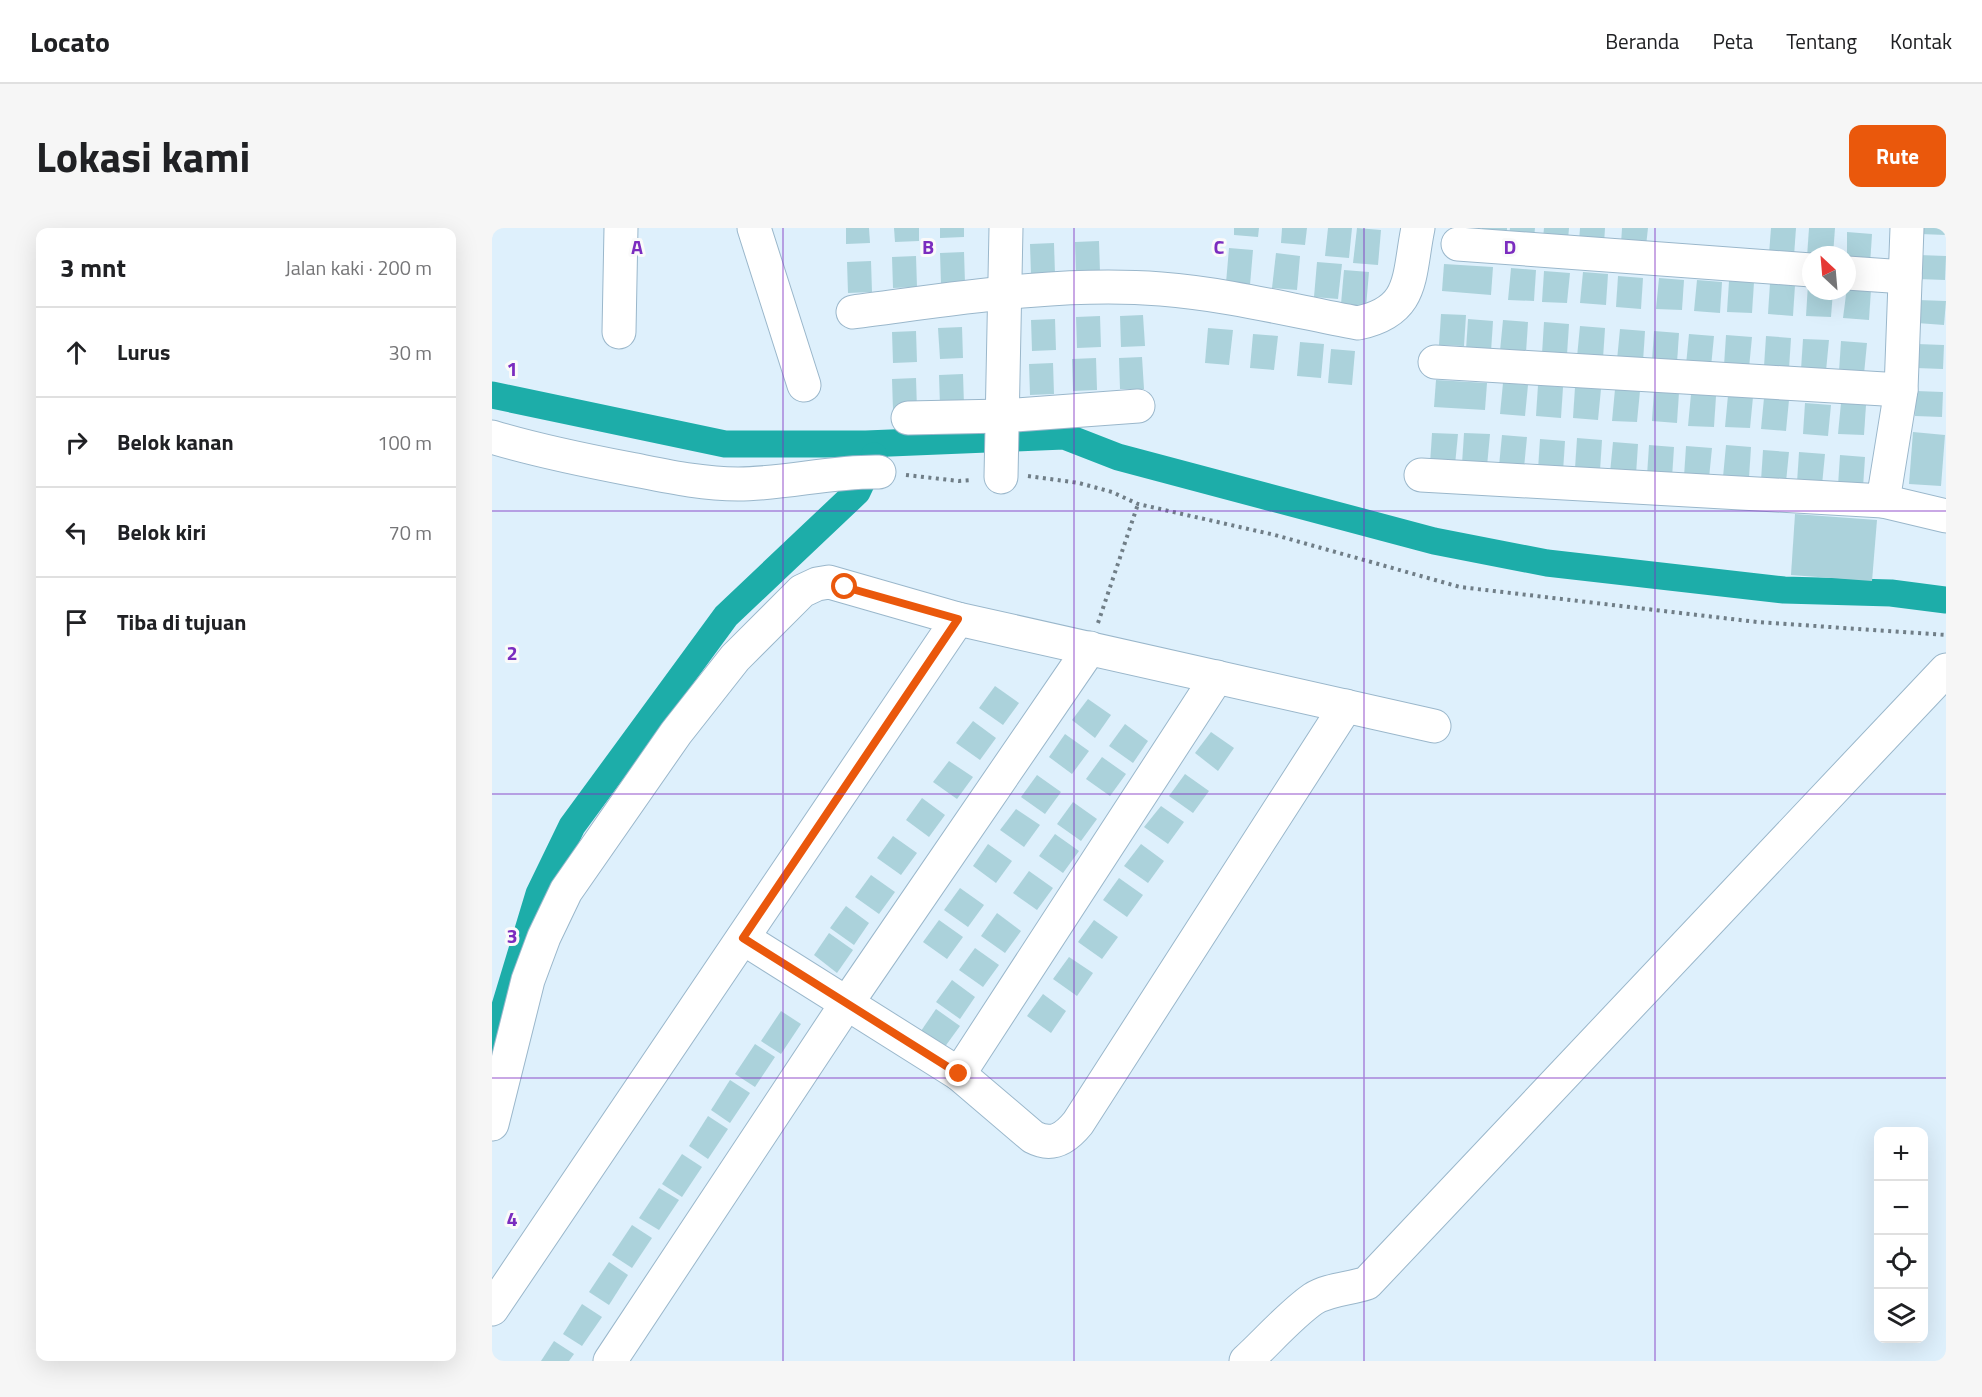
<!DOCTYPE html>
<html lang="id">
<meta charset="utf-8">
<style>
:root{--surface:#fff;--page:#f6f6f6;--text:#202124;--muted:#757577;--line:#e0e0e0;--accent:#ea580c}
body{margin:0;font-family:"Titillium Web",sans-serif;background:var(--page);color:var(--text)}
.controls{position:absolute;right:18px;bottom:18px;display:grid;overflow:hidden;border-radius:12px;box-shadow:0 6px 24px #0002}
.controls button{width:54px;height:54px;display:grid;place-items:center;padding:0;border:0;border-bottom:2px solid var(--line);background:var(--surface);color:var(--text);font:30px sans-serif}
.compass{position:absolute;left:1310px;top:18px;width:54px;height:54px;border-radius:50%;background:var(--surface);box-shadow:0 6px 24px #0002;rotate:334deg}
.stop{position:absolute;width:18px;height:18px;margin:-14px;border:4px solid #ea580c;border-radius:50%;background:#fff}
.stop.end{background:#ea580c;border-color:#fff;box-shadow:0 2px 6px #0008}
.list{margin:0;padding:0;list-style:none}
h2{display:flex;justify-content:space-between;align-items:center;height:78px;margin:0;padding:0 24px;font-size:26px}
h2 small{font-size:20px;font-weight:400;color:var(--muted)}
.list li{display:grid;grid-template-columns:39px 1fr auto;gap:18px;align-items:center;box-sizing:border-box;height:90px;padding:0 24px;border-top:2px solid var(--line)}
.list b{display:block;font-size:22px;white-space:nowrap}
.list em{font-size:20px;font-style:normal;color:var(--muted)}
.icon{flex:none;width:33px;height:33px;fill:none;stroke:currentColor;stroke-width:2;stroke-linecap:round;stroke-linejoin:round}
.map{position:relative;flex:none;width:1454px;height:1133px;overflow:hidden;border-radius:12px}
header{display:flex;align-items:center;gap:36px;box-sizing:border-box;height:84px;padding:0 30px;background:var(--surface);border-bottom:2px solid var(--line)}
header strong{font-size:28px}
nav{display:flex;gap:33px;margin-inline-start:auto;font-size:21px}
.intro{display:flex;align-items:center;justify-content:space-between;box-sizing:border-box;height:144px;padding:0 36px}
h1{margin:0;font-size:42px}
.button{padding:15px 27px;border-radius:12px;background:var(--accent);color:#fff;font-size:21px;font-weight:700}
main{display:flex;gap:36px;padding:0 36px}
aside{flex:1;background:var(--surface);border-radius:12px;box-shadow:0 6px 24px #0002}
.map>svg:first-child{display:block}
.lines{fill:none;stroke-linecap:round;stroke-linejoin:round}
.canal{stroke:#1dada9;stroke-width:27}
.building{fill:#abd2db}
.minor-casing{stroke:#9ab7cb;stroke-width:35}
.path{stroke:#707e87;stroke-width:4;stroke-dasharray:3 4.5;stroke-linecap:butt}
.minor{stroke:#fff;stroke-width:33}
.route{stroke:#ea580c;stroke-width:8}
.grid{fill:none;stroke:#7b2cbf;stroke-width:1.5;stroke-opacity:0.55}
.grid-label{font-size:20px;text-anchor:middle;font-weight:bold;fill:#7b2cbf;stroke:#fafafa;stroke-width:6;stroke-linejoin:round;paint-order:stroke}
</style>
<header>
<strong>Locato</strong>
<nav><a>Beranda</a><a>Peta</a><a>Tentang</a><a>Kontak</a></nav>
</header>
<div class="intro"><h1>Lokasi kami</h1><a class="button">Rute</a></div>
<main>
<aside>
<h2>3 mnt<small>Jalan kaki · 200 m</small></h2>
<ul class="list">
<li><svg class="icon" aria-label="ahead" viewBox="0 0 24 24"><path d="M12 20V5M6 11l6-6 6 6"/></svg><div><b>Lurus</b></div><em>30 m</em></li>
<li><svg class="icon" aria-label="right" viewBox="0 0 24 24"><path d="M7 20v-9h11M14 6l5 5-5 5"/></svg><div><b>Belok kanan</b></div><em>100 m</em></li>
<li><svg class="icon" aria-label="left" viewBox="0 0 24 24"><path d="M17 20v-9H6M10 6l-5 5 5 5"/></svg><div><b>Belok kiri</b></div><em>70 m</em></li>
<li><svg class="icon" aria-label="arrive" viewBox="0 0 24 24"><path d="M6 21V4h12l-3 4 3 4H6"/></svg><div><b>Tiba di tujuan</b></div></li>
</ul>
</aside>
<div class="map">
<svg width="1454" height="1133" viewBox="0 0 1454 1133">
<rect width="100%" height="100%" fill="#def0fc"/>
<g class="lines">
<g class="canal">
<path d="M0 167 233 216H374L572 208 626 229 942 313 1055 335 1292 362 1399 365 1454 372"/>
<path d="M0 821 47 666 80 598 234 388 365 264 382 228"/>
</g>
</g>
<g class="building">
<path d="M354 0H377L378 15 354 16Z"/>
<path d="M402 0H427V13L403 14Z"/>
<path d="M448 0H472V9L448 10Z"/>
<path d="M742 0H767L766 9 742 7Z"/>
<path d="M790 0H815L813 17 789 15Z"/>
<path d="M836 0H860L857 30 833 28Z"/>
<path d="M865 0 889 2 886 37 861 35Z"/>
<path d="M990 0H1015V9L989 7Z"/>
<path d="M1018 0H1043L1042 10 1017 8Z"/>
<path d="M1052 0H1077L1076 12 1051 10Z"/>
<path d="M1088 0H1113L1112 16 1087 14Z"/>
<path d="M1130 0H1156L1154 18 1129 16Z"/>
<path d="M1279 0H1304L1302 28 1277 26Z"/>
<path d="M1317 0H1343L1341 27 1315 29Z"/>
<path d="M1428 0H1454V7L1428 6Z"/>
<path d="M1355 4 1380 6 1378 37 1355 35Z"/>
<path d="M607 13 608 44 584 45 583 14Z"/>
<path d="M562 15 563 46 539 47 538 16Z"/>
<path d="M737 20 761 22 758 57 734 55Z"/>
<path d="M472 24 473 55 449 57 448 25Z"/>
<path d="M784 25 808 28 805 62 780 60Z"/>
<path d="M1427 27 1454 28 1453 52 1426 51Z"/>
<path d="M424 28 425 59 401 60 400 29Z"/>
<path d="M379 33 380 64 356 65 355 34Z"/>
<path d="M825 34 850 36 846 71 822 69Z"/>
<path d="M952 36 1001 39 999 67 950 63Z"/>
<path d="M1019 40 1044 42 1042 73 1016 72Z"/>
<path d="M852 42 877 44 874 79 849 76Z"/>
<path d="M1052 43 1078 45 1075 75 1050 74Z"/>
<path d="M1091 44 1116 46 1114 77 1088 75Z"/>
<path d="M1126 48 1151 50 1149 81 1124 79Z"/>
<path d="M1167 50 1192 52 1190 82 1164 81Z"/>
<path d="M1205 52 1230 54 1228 85 1202 83Z"/>
<path d="M1237 53 1262 54 1260 85 1235 84Z"/>
<path d="M1278 55 1303 57 1301 88 1276 86Z"/>
<path d="M1316 56 1319 57V63H1341L1339 89 1314 88Z"/>
<path d="M1355 59 1379 61 1377 92 1351 90Z"/>
<path d="M1426 72 1454 73 1452 97 1425 95Z"/>
<path d="M949 86 974 87 972 118 947 117Z"/>
<path d="M651 87 653 118 629 119 628 88Z"/>
<path d="M608 88 609 119 585 120 584 89Z"/>
<path d="M563 91 564 122 540 123 539 92Z"/>
<path d="M976 91 1001 93 999 124 974 122Z"/>
<path d="M1011 92 1036 94 1034 125 1008 123Z"/>
<path d="M1052 94 1077 96 1075 127 1050 126Z"/>
<path d="M1088 98 1113 100 1111 131 1085 129Z"/>
<path d="M470 99 471 130 448 131 446 100Z"/>
<path d="M716 100 741 102 737 137 713 135Z"/>
<path d="M1128 101 1153 103 1151 134 1125 132Z"/>
<path d="M424 103 425 134 401 135 400 104Z"/>
<path d="M1162 103 1187 105 1185 135 1160 134Z"/>
<path d="M761 106 786 108 782 142 758 140Z"/>
<path d="M1197 106 1222 108 1219 139 1194 137Z"/>
<path d="M1234 107 1260 109 1257 140 1232 138Z"/>
<path d="M1274 108 1299 110 1297 141 1272 139Z"/>
<path d="M1311 111 1337 112 1334 143 1309 142Z"/>
<path d="M1349 113 1375 115 1372 146 1347 144Z"/>
<path d="M808 114 832 116 829 150 805 148Z"/>
<path d="M1425 116 1452 117 1451 141 1424 140Z"/>
<path d="M839 121 863 123 860 157 836 155Z"/>
<path d="M650 129 652 161H628L627 130Z"/>
<path d="M604 130 605 162 581 163 580 131Z"/>
<path d="M561 135 562 166 538 167 537 136Z"/>
<path d="M471 146 472 177 448 178 447 147Z"/>
<path d="M424 150 425 181 401 182 400 151Z"/>
<path d="M944 152 995 155 993 182 942 179Z"/>
<path d="M1011 155 1036 157 1033 188 1008 186Z"/>
<path d="M1046 157 1071 159 1069 190 1044 188Z"/>
<path d="M1083 159 1109 161 1106 192 1081 190Z"/>
<path d="M1123 161 1148 163 1145 194 1120 193Z"/>
<path d="M1162 162 1187 164 1185 195 1160 193Z"/>
<path d="M1424 163 1451 164 1450 189 1423 188Z"/>
<path d="M1199 166 1224 168 1222 199 1196 198Z"/>
<path d="M1236 167 1261 169 1258 200 1233 199Z"/>
<path d="M1272 170 1297 172 1294 203 1269 201Z"/>
<path d="M1313 175 1339 177 1336 208 1311 206Z"/>
<path d="M1349 175 1374 177 1372 207 1346 206Z"/>
<path d="M1421 204 1453 207 1449 258 1417 256Z"/>
<path d="M940 205 966 206 963 237 938 236Z"/>
<path d="M972 205 998 206 995 238 970 236Z"/>
<path d="M1010 207 1035 209 1032 240 1007 238Z"/>
<path d="M1085 210 1110 212 1108 243 1083 241Z"/>
<path d="M1048 211 1073 213 1071 244 1046 242Z"/>
<path d="M1121 214 1146 216 1144 247 1118 245Z"/>
<path d="M1157 217 1182 219 1180 250 1155 248Z"/>
<path d="M1234 217 1259 219 1257 250 1231 249Z"/>
<path d="M1194 218 1220 220 1217 250 1192 249Z"/>
<path d="M1271 222 1297 224 1294 254 1269 253Z"/>
<path d="M1307 224 1333 226 1330 257 1305 255Z"/>
<path d="M1348 227 1373 229 1371 260 1346 258Z"/>
<path d="M1303 286 1385 292 1380 353 1299 347Z"/>
<path d="M503 458 527 475 511 497 487 480Z"/>
<path d="M596 471 619 487 603 510 580 492Z"/>
<path d="M481 493 504 510 488 532 464 515Z"/>
<path d="M633 496 656 513 641 535 617 518Z"/>
<path d="M719 504 742 520 726 543 703 525Z"/>
<path d="M573 506 597 523 580 546 557 529Z"/>
<path d="M610 529 634 546 618 568 594 551Z"/>
<path d="M457 533 481 549 465 571 441 554Z"/>
<path d="M693 546 717 563 701 585 677 568Z"/>
<path d="M545 547 569 564 553 586 529 569Z"/>
<path d="M430 570 453 587 437 609 414 592Z"/>
<path d="M581 574 605 591 589 613 565 596Z"/>
<path d="M669 578 692 594 676 616 652 599Z"/>
<path d="M524 581 548 597 532 619 508 602Z"/>
<path d="M563 606 587 623 571 645 547 628Z"/>
<path d="M401 608 425 625 409 647 385 630Z"/>
<path d="M496 616 520 633 504 655 481 638Z"/>
<path d="M649 616 672 633 656 655 632 638Z"/>
<path d="M537 643 561 660 545 682 521 665Z"/>
<path d="M379 647 403 664 387 686 363 669Z"/>
<path d="M627 650 651 667 635 689 611 672Z"/>
<path d="M468 660 492 677 476 699 452 682Z"/>
<path d="M354 678 377 695 362 717 338 700Z"/>
<path d="M505 685 529 703 513 725 489 708Z"/>
<path d="M447 692 471 709 455 731 431 714Z"/>
<path d="M602 692 626 709 610 731 586 714Z"/>
<path d="M337 705 361 722 345 745 322 727Z"/>
<path d="M483 720 507 737 491 759 467 742Z"/>
<path d="M577 729 601 745 585 768 561 751Z"/>
<path d="M460 752 483 769 468 791 444 774Z"/>
<path d="M551 766 574 783 559 805 535 788Z"/>
<path d="M444 781 468 798 452 820 429 803Z"/>
<path d="M289 783 309 796 289 826 269 813Z"/>
<path d="M263 816 283 829 263 859 243 846Z"/>
<path d="M238 852 258 865 238 895 219 882Z"/>
<path d="M216 888 236 901 216 931 197 918Z"/>
<path d="M190 926 210 939 190 969 170 956Z"/>
<path d="M167 960 187 972 167 1002 147 990Z"/>
<path d="M140 997 160 1010 140 1040 120 1027Z"/>
<path d="M117 1034 136 1047 117 1077 97 1064Z"/>
<path d="M90 1076 110 1089 90 1118 71 1106Z"/>
<path d="M62 1113 82 1126 77 1133H49Z"/>
</g>
<g class="lines">
<g class="minor-casing">
<g id="minor">
<path d="M262 0 312 157"/>
<path d="M966 16 1319 42"/>
<path d="M1355 45 1413 49"/>
<path d="M361 84C462 71 566 53 669 61 735 66 801 83 866 95 923 83 916 49 926 0"/>
<path d="M127 104 129 0"/>
<path d="M943 134 1409 162"/>
<path d="M416 190 511 188 646 178"/>
<path d="M0 209C46 223 91 232 138 241 174 248 209 256 246 256 293 256 339 243 387 244"/>
<path d="M929 247 1391 273 1409 162 1415 0"/>
<path d="M509 249 514 0"/>
<path d="M1391 273 1454 288"/>
<path d="M466 391 942 498"/>
<path d="M251 710 467 846 725 449"/>
<path d="M467 846 541 909C560 919 573 911 586 895L854 478"/>
<path d="M0 896 36 752 52 709 74 663 184 505 243 430 310 363 325 356 337 354 466 391 0 1081"/>
<path d="M118 1133 355 775 598 420"/>
<path d="M754 1133C775 1114 798 1087 821 1071 837 1061 858 1061 875 1055L1454 442"/>
</g>
</g>
<g class="path">
<path d="M414 247 467 253 481 252"/>
<path d="M536 248 587 255 620 264 646 276 783 307 968 359 1265 394 1454 407"/>
<path d="M606 395 646 276"/>
</g>
<use href="#minor" class="minor"/>
</g>
<g class="lines">
<path class="route" d="M353 359 466 391 251 710 467 846"/>
</g>
<path class="grid" d="M291 0V1133M582 0V1133M872 0V1133M1163 0V1133M0 283H1454M0 566H1454M0 850H1454"/>
<g class="grid-label">
<text x="145" y="26">A</text>
<text x="436" y="26">B</text>
<text x="727" y="26">C</text>
<text x="1018" y="26">D</text>
<text x="20" y="148">1</text>
<text x="20" y="432">2</text>
<text x="20" y="715">3</text>
<text x="20" y="998">4</text>
</g>
</svg>
<div class="controls">
<button>+</button>
<button>−</button>
<button><svg class="icon" aria-label="locate" viewBox="0 0 24 24"><circle cx="12" cy="12" r="6"/><path d="M12 2v4M12 18v4M2 12h4M18 12h4"/></svg></button>
<button><svg class="icon" aria-label="layers" viewBox="0 0 24 24"><path d="M12 4l9 5-9 5-9-5zM3 14l9 5 9-5"/></svg></button>
</div>
<svg class="compass" viewBox="-18 -18 36 36"><path d="M0-13l5 13h-10z" fill="#e53935"/><path d="M0 13l5-13h-10z" fill="#757577"/></svg>
<div class="stop" style="left:353px;top:359px"></div>
<div class="stop end" style="left:467px;top:846px"></div>
</div>
</main>
